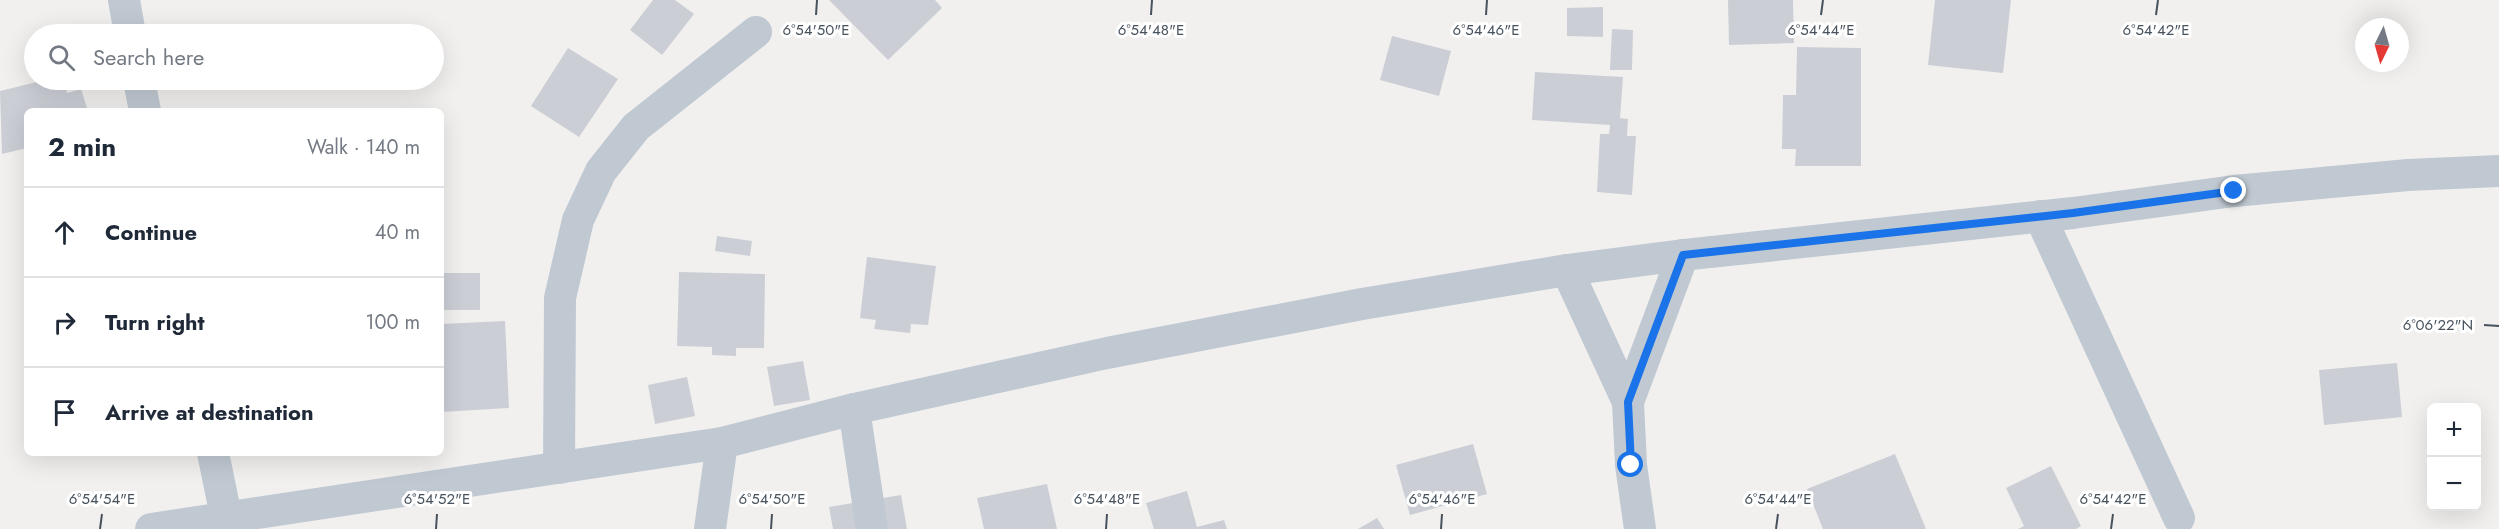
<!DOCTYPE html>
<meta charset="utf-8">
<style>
:root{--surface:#fff;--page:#f2f2f3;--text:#1f2937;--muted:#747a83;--line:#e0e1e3}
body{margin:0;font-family:Jost,sans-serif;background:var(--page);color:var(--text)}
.controls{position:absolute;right:18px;bottom:18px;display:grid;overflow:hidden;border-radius:9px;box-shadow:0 6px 24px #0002}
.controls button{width:54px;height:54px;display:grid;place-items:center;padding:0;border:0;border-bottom:2px solid var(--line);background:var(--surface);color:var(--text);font:30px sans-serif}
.compass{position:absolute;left:2355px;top:18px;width:54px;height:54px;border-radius:50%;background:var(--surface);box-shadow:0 6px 24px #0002;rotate:185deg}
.stop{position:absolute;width:18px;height:18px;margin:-14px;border:4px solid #1a73e8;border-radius:50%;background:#fff}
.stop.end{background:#1a73e8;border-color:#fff;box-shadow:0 2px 6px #0008}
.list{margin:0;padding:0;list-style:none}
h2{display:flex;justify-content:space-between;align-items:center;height:78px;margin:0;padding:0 24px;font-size:26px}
h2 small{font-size:20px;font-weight:400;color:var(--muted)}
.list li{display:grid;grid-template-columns:39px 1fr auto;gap:18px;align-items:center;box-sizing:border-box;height:90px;padding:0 24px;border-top:2px solid var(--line)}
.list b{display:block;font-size:22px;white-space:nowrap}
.list em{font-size:20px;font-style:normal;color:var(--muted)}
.icon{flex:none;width:33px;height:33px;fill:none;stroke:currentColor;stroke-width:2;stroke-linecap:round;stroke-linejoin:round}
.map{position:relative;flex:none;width:2499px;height:529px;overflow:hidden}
.search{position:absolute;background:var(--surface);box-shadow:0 6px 24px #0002;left:24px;top:24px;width:420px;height:66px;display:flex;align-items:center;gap:15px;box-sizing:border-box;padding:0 21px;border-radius:33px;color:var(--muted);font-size:22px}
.panel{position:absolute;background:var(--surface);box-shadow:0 6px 24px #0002;left:24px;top:108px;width:420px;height:348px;border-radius:9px}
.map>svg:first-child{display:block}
.building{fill:#cbced5}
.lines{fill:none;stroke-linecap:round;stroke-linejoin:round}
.minor{stroke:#c0c9d2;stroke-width:32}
.route{stroke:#1a73e8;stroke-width:8}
.ticks{fill:none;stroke:#47525d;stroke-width:2}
.ticks-label{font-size:15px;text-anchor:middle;fill:#47525d;stroke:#fff;stroke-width:6;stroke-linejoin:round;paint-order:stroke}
</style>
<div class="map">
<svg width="2499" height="529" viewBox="0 0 2499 529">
<rect width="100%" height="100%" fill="#f2f0ef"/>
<g class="building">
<path d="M653 0H675L694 14 662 55 630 30Z"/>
<path d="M829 0H935L942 8 888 60Z"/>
<path d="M1728 0H1793L1794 43 1729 45Z"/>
<path d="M1935 0H2011L2003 73 1928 65Z"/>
<path d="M1603 7V37L1567 36V8Z"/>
<path d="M1612 29 1633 30 1632 70H1610Z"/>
<path d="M1392 36 1451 51 1439 96 1380 80Z"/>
<path d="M1797 47 1861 48V166H1795L1796 149H1782L1783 95H1796Z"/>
<path d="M568 48 618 79 579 137 531 106Z"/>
<path d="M1535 72 1623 77 1620 118 1628 119 1627 136H1636L1632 195 1597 192 1600 134H1609L1610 125 1532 120Z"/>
<path d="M45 80H64L67 93 81 89 88 111H27V148L2 154 0 91Z"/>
<path d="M717 236 752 241 750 256 715 251Z"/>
<path d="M867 257 936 266 928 325 911 324 910 333 874 329 876 320 860 318Z"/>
<path d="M679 272 765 274 764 348H736V356L712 355V347L677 346Z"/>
<rect x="441" y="273" width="39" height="37"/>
<path d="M505 321 509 408 441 412V324Z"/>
<path d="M803 361 810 400 774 406 767 367Z"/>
<path d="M2397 363 2402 417 2324 425 2319 370Z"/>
<path d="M687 377 695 416 655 424 648 385Z"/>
<path d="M1473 444 1487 494 1410 515 1396 465Z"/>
<path d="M1895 454 1926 529H1823L1807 489Z"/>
<path d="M2051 466 2081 526 2076 529H2018L2024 526 2006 488Z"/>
<path d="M1047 484 1057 529H984L977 498Z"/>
<path d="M1187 491 1197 527 1224 520 1227 529H1154L1146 503Z"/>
<path d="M901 495 907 529H833L829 507Z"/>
<path d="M1377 518 1384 529H1358Z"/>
</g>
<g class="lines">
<g class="minor">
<path d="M124 0 130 34"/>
<path d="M139 80 145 111"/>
<path d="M2040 216 2179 518"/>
<path d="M1567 270 1628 402 1631 465 1640 529"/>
<path d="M1628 402 1683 255"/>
<path d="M854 409 872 529"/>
<path d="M213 453 226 516"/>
<path d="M559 468 560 298 578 220 601 171 636 127 756 32"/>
<path d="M151 529 722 443 854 409 1107 353 1362 304 1567 270 1683 255 2073 213 2234 191 2408 175 2499 171"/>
<path d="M710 529 722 443"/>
</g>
</g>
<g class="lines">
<path class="route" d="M1631 465 1628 402 1683 255 2073 213 2234 191"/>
</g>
<path class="ticks" d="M816 15 817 0M1151 15 1152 0M1486 15 1487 0M1821 15 1823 0M2156 15 2158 0M2484 325 2499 326M100 529 102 514M436 529 437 514M771 529 772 514M1106 529 1107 514M1441 529 1442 514M1776 529 1778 514M2111 529 2113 514"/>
<g class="ticks-label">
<text x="816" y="35">6°54'50"E</text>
<text x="1151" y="35">6°54'48"E</text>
<text x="1486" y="35">6°54'46"E</text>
<text x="1821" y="35">6°54'44"E</text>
<text x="2156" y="35">6°54'42"E</text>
<text x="2438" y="330">6°06'22"N</text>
<text x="102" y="504">6°54'54"E</text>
<text x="437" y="504">6°54'52"E</text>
<text x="772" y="504">6°54'50"E</text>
<text x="1107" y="504">6°54'48"E</text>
<text x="1442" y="504">6°54'46"E</text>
<text x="1778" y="504">6°54'44"E</text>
<text x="2113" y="504">6°54'42"E</text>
</g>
</svg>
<div class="controls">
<button>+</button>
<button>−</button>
</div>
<svg class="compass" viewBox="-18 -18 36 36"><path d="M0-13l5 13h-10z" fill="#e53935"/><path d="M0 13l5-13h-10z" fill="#747a83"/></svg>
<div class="stop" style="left:1631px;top:465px"></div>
<div class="stop end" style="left:2234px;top:191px"></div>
<div class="search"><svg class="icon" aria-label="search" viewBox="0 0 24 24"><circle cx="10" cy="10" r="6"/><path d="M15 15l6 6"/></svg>Search here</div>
<section class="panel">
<h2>2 min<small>Walk · 140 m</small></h2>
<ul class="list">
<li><svg class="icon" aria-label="ahead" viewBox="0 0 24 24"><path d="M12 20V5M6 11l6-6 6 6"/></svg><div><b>Continue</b></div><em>40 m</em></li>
<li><svg class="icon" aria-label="right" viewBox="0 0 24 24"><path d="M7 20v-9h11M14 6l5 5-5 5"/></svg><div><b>Turn right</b></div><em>100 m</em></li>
<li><svg class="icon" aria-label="arrive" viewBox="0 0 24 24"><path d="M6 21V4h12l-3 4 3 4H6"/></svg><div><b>Arrive at destination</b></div></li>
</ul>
</section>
</div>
